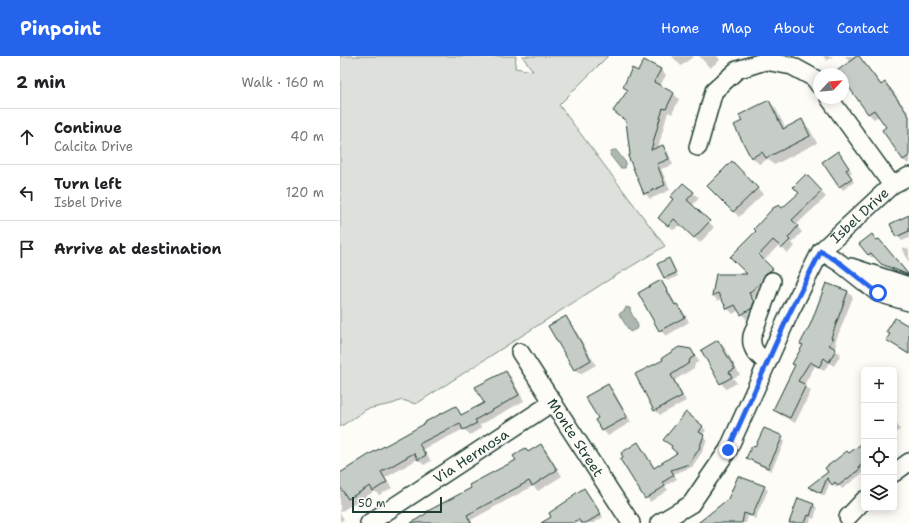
<!DOCTYPE html>
<meta charset="utf-8">
<style>
:root{--surface:#fff;--page:#f2f2f2;--text:#202124;--muted:#757577;--line:#e0e0e0;--accent:#2563eb}
body{margin:0;font-family:"Shantell Sans",sans-serif;background:var(--page);color:var(--text)}
.controls{position:absolute;right:12px;bottom:12px;display:grid;overflow:hidden;border-radius:6px;box-shadow:0 2px 10px #0003}
.controls button{width:36px;height:36px;display:grid;place-items:center;padding:0;border:0;border-bottom:1px solid var(--line);background:var(--surface);color:var(--text);font:20px sans-serif}
.compass{position:absolute;left:473px;top:12px;width:36px;height:36px;border-radius:50%;background:var(--surface);box-shadow:0 2px 10px #0003;rotate:64deg}
.scale{position:absolute;left:12px;bottom:10px;width:90px;box-sizing:border-box;padding-left:4px;border:2px solid #1f3d34;border-top:0;font-size:11px;line-height:14px;white-space:nowrap;color:#1f3d34;-webkit-text-stroke:3px #fdfcf7;paint-order:stroke}
.stop{position:absolute;width:12px;height:12px;margin:-9px;border:3px solid #2563eb;border-radius:50%;background:#fff}
.stop.end{background:#2563eb;border-color:#fff;box-shadow:0 1px 4px #0008}
.list{margin:0;padding:0;list-style:none}
h2{display:flex;justify-content:space-between;align-items:center;height:52px;margin:0;padding:0 16px;font-size:17px}
h2 small{font-size:13px;font-weight:400;color:var(--muted)}
.list li{display:grid;grid-template-columns:26px 1fr auto;gap:12px;align-items:center;box-sizing:border-box;height:56px;padding:0 16px;border-top:1px solid var(--line)}
.list b{display:block;font-size:15px;white-space:nowrap}
.list p{margin:0;font-size:13px;white-space:nowrap;color:var(--muted)}
.list em{font-size:13px;font-style:normal;color:var(--muted)}
.icon{flex:none;width:22px;height:22px;fill:none;stroke:currentColor;stroke-width:2;stroke-linecap:round;stroke-linejoin:round}
.map{position:relative;flex:none;width:569px;height:467px;overflow:hidden}
header{display:flex;align-items:center;gap:24px;box-sizing:border-box;height:56px;padding:0 20px;background:var(--accent);color:#fff}
header strong{font-size:19px}
nav{display:flex;gap:22px;margin-inline-start:auto;font-size:14px}
main{display:flex}
aside{flex:1;background:var(--surface)}
.map>svg:first-child{display:block}
.green{fill:#dde0db;stroke:#7e8e88}
.water{fill:#aeb8b1;stroke:#75877f}
.shadow{fill:#0003}
.building{fill:#c6cdc7;stroke:#1f3d34}
.lines{fill:none;stroke-linecap:round;stroke-linejoin:round}
.minor-casing{stroke:#1f3d34;stroke-width:20}
.minor{stroke:#fdfcf7;stroke-width:17}
.route{stroke:#2563eb;stroke-width:5}
.labels{text-anchor:middle;stroke-width:3;stroke-linejoin:round;paint-order:stroke}
.street-label{font-size:14px;fill:#1f3d34;stroke:#fdfcf7}
</style>
<header>
<strong>Pinpoint</strong>
<nav><a>Home</a><a>Map</a><a>About</a><a>Contact</a></nav>
</header>
<main>
<aside>
<h2>2 min<small>Walk · 160 m</small></h2>
<ul class="list">
<li><svg class="icon" aria-label="ahead" viewBox="0 0 24 24"><path d="M12 20V5M6 11l6-6 6 6"/></svg><div><b>Continue</b><p>Calcita Drive</p></div><em>40 m</em></li>
<li><svg class="icon" aria-label="left" viewBox="0 0 24 24"><path d="M17 20v-9H6M10 6l-5 5 5 5"/></svg><div><b>Turn left</b><p>Isbel Drive</p></div><em>120 m</em></li>
<li><svg class="icon" aria-label="arrive" viewBox="0 0 24 24"><path d="M6 21V4h12l-3 4 3 4H6"/></svg><div><b>Arrive at destination</b></div></li>
</ul>
</aside>
<div class="map">
<svg width="569" height="467" viewBox="0 0 569 467">
<rect width="100%" height="100%" fill="#fdfcf7"/>
<filter id="ink" filterUnits="userSpaceOnUse"><feTurbulence type="fractalNoise" baseFrequency=".025" numOctaves="2"/><feDisplacementMap in="SourceGraphic" scale="8" xChannelSelector="R" yChannelSelector="G"/><feConvolveMatrix kernelMatrix="1 2 1 2 8 2 1 2 1" color-interpolation-filters="sRGB"/></filter>
<g filter="url(#ink)">
<path class="green" d="M0 0H176L175 12 193 15 182 0H268L219 49 325 190 262 228 76 348 62 344 52 348 27 353 0 371Z"/>
<g class="water">
<path d="M274 94H276L286 107 285 112H280L270 99 271 95Z"/>
<path d="M286 251 290 252C290 259 298 264 298 272L290 276 279 258 285 254Z"/>
</g>
<g class="shadow">
<path d="M332 0H354L341 10Z"/>
<path d="M359 0H377L380 4 370 12Z"/>
<path d="M483 0H493L487 5Z"/>
<path d="M505 0H519L542 29 545 27 551 32 569 58V109L563 104 547 71 539 60 534 63 529 58 503 22V18H500L510 7Z"/>
<path d="M321 13 326 19 320 30 334 38 339 43 332 58 328 56 318 92 323 91 328 96 333 109 321 113 330 134 310 143 305 137 291 100 287 66 274 55 288 35 284 31 299 17Z"/>
<path d="M429 45 436 53 446 73 462 65 469 72 477 87 434 109 428 103 419 108 412 101 403 66Z"/>
<path d="M501 100 512 116 509 118 514 126 503 134 500 130Z"/>
<path d="M392 106 423 138 399 161 368 130Z"/>
<path d="M471 125 486 141 456 169 462 176 452 187 455 190 448 197 439 189 423 205 437 219 430 223 422 234 413 243 418 251 416 257 406 263 399 254 393 258 388 253 382 242 378 245 373 240 377 219H409L392 201 442 154Z"/>
<path d="M343 128 359 142 352 150 374 171 360 187 340 168 334 174 325 167 334 144Z"/>
<path d="M569 161V182L562 185 557 180Z"/>
<path d="M536 184 542 188 569 220 546 211 535 200 532 202 528 198Z"/>
<path d="M562 191 569 193V207Z"/>
<path d="M329 204 332 207 338 220 328 225 325 222 318 209Z"/>
<path d="M320 225 326 231 337 250 343 255 349 266 326 280 320 274 299 237Z"/>
<path d="M487 228 508 236 513 241 495 287 497 288 494 293 501 298 494 310 489 307 484 315 475 310 464 329 471 335 455 367 439 358 434 354 456 309 463 290 461 287 472 268Z"/>
<path d="M226 261 231 267 256 309 240 318 234 313Z"/>
<path d="M569 271V299L547 284 550 279 548 276Z"/>
<path d="M378 285 384 291 400 319 393 322 397 327 386 333 381 327Z"/>
<path d="M350 294 359 305 355 308 354 312 335 324 346 345 320 359 315 354 325 304Z"/>
<path d="M166 316 171 321 184 345 140 369 141 372 130 379 124 373 84 393 91 405 84 409 78 403 45 422 52 432 39 439 35 435 0 456V418L116 352 122 360 145 348Z"/>
<path d="M268 329 273 334 291 366 268 380 263 374 259 363Z"/>
<path d="M346 358 366 374 362 380 367 384 362 396 352 411 334 418 337 423 325 430 328 434 310 446 281 404 301 391 315 412 338 397 332 392Z"/>
<path d="M554 363 560 374 554 377Z"/>
<path d="M524 370V377L521 372Z"/>
<path d="M442 381 445 385 431 415 411 405 407 402Z"/>
<path d="M201 389 206 394 222 420 198 435 193 430 131 464 133 467H73L132 433 177 405 185 393 189 397Z"/>
<path d="M524 393 523 417 502 433 499 429 496 432 490 425 485 440 472 434 469 431 490 416 509 398Z"/>
<path d="M398 421 425 431H423L410 461 408 460 406 467H356L362 463 363 464 389 444Z"/>
<path d="M425 432 428 434 415 463 412 461Z"/>
<path d="M247 437 263 461 254 467H203Z"/>
<path d="M458 443 474 449 477 452 474 463 471 462 470 467H450Z"/>
<path d="M0 457 4 463 0 466Z"/>
</g>
<g class="building">
<path d="M517 0H519L541 29 545 26 569 60V100L563 104 542 74 546 71 534 54 528 58 503 23V18H499L497 15Z"/>
<path d="M304 4 321 13 314 26 334 37 326 53 323 52 311 94 323 89 329 103 317 108 325 129 304 138 288 100 290 99 286 65 273 55 288 34 283 31 292 12 298 15Z"/>
<path d="M429 44 443 73 462 63 470 80 426 102 422 96 411 102 394 69 402 65 399 59Z"/>
<path d="M498 95 509 112 506 114 512 122 499 131 482 106Z"/>
<path d="M392 105 418 132 393 156 367 130Z"/>
<path d="M466 118 482 135 452 164 458 170 448 182 450 184 442 192 433 184 419 199 433 213 425 218 422 225 409 237 414 246 412 252 401 259 395 249 387 253 378 237 372 240 376 218H407L390 201 416 175 414 173 433 152 439 149 442 152 459 137 453 131Z"/>
<path d="M343 127 354 136 347 144 370 165 354 182 334 163 328 170 318 162 333 143 330 141Z"/>
<path d="M569 159V175L556 181 550 168Z"/>
<path d="M532 178 536 184 539 183 569 219 541 208 531 197 528 199 519 188Z"/>
<path d="M329 202 336 217 324 222 317 208Z"/>
<path d="M321 224 335 249 337 248 345 261 319 275 298 237Z"/>
<path d="M486 227 508 235 491 282 493 283 489 289 496 293 489 306 484 302 479 311 470 306 458 325 466 329 450 362 433 354 455 309 452 308 463 289 460 288 471 267Z"/>
<path d="M226 260 251 304 234 314 208 270Z"/>
<path d="M555 262 569 270V298L546 284 550 278 546 276Z"/>
<path d="M378 284 395 313 389 316 392 321 380 328 361 294Z"/>
<path d="M339 291 351 293 355 300 350 303 349 307 331 319 342 340 314 355 295 318 323 304 322 302Z"/>
<path d="M166 315 179 339 135 364 137 367 123 374 120 367 79 388 86 399 78 404 74 397 41 416 47 426 33 435 30 430 8 443 0 431V417L30 398 86 367 85 366 116 350 121 359 144 347 135 331Z"/>
<path d="M268 328 287 361 262 375 255 364 258 362 245 341Z"/>
<path d="M346 356 363 370 359 376 364 379 359 393 349 408 331 414 334 419 323 426 325 430 305 443 280 403 283 401 281 397 298 386 314 412 337 397 331 392 332 390 323 384Z"/>
<path d="M424 372 443 380 428 412 406 402 412 390 415 391Z"/>
<path d="M524 386V407L519 411 520 413 498 430 495 426 492 429 487 422 481 437 468 431 488 416 485 412 507 395 509 397Z"/>
<path d="M201 388 217 414 192 430 189 425 127 459 131 467H71L87 457 86 456 131 432 129 429 176 404 173 400 185 392 188 396Z"/>
<path d="M398 420 425 430 412 460 404 457 402 467H358L388 443Z"/>
<path d="M244 432 261 458 246 467H241L238 463 233 467H201L211 461 209 457 233 441 232 440Z"/>
<path d="M458 442 474 448 470 460 468 459 465 467H449Z"/>
</g>
<g class="lines">
<g class="minor-casing">
<g id="minor">
<path d="M489 42 552 129"/>
<path d="M358 91 374 35 397 14 425 5 452 10 474 22 479 29"/>
<path d="M481 195 500 207 538 237 569 246"/>
<path d="M511 211 569 230"/>
<path id="s1" d="M180 296 291 467"/>
<path d="M427 307C418 299 410 294 412 280L432 225"/>
<path d="M554 417 569 406"/>
<path d="M508 461 524 444"/>
<path id="s2" d="M29 467 213 346"/>
<path id="s3" d="M319 467 351 448 388 394 450 256 481 195 552 129 569 120"/>
</g>
</g>
<use href="#minor" class="minor"/>
</g>
</g>
<g class="lines" filter="url(#ink)">
<path class="route" d="M388 394 450 256 481 195 500 207 538 237"/>
</g>
<g class="labels">
<g class="street-label">
<text dy="5" stroke="none"><textPath href="#s3" startOffset="375">Isbel Drive</textPath></text>
<text dy="5" stroke="none"><textPath href="#s1" startOffset="102">Monte Street</textPath></text>
<text dy="5" stroke="none"><textPath href="#s2" startOffset="122">Via Hermosa</textPath></text>
</g>
</g>
</svg>
<div class="controls">
<button>+</button>
<button>−</button>
<button><svg class="icon" aria-label="locate" viewBox="0 0 24 24"><circle cx="12" cy="12" r="6"/><path d="M12 2v4M12 18v4M2 12h4M18 12h4"/></svg></button>
<button><svg class="icon" aria-label="layers" viewBox="0 0 24 24"><path d="M12 4l9 5-9 5-9-5zM3 14l9 5 9-5"/></svg></button>
</div>
<svg class="compass" viewBox="-18 -18 36 36"><path d="M0-13l5 13h-10z" fill="#e53935"/><path d="M0 13l5-13h-10z" fill="#757577"/></svg>
<div class="scale">50 m</div>
<div class="stop" style="left:538px;top:237px"></div>
<div class="stop end" style="left:388px;top:394px"></div>
</div>
</main>
